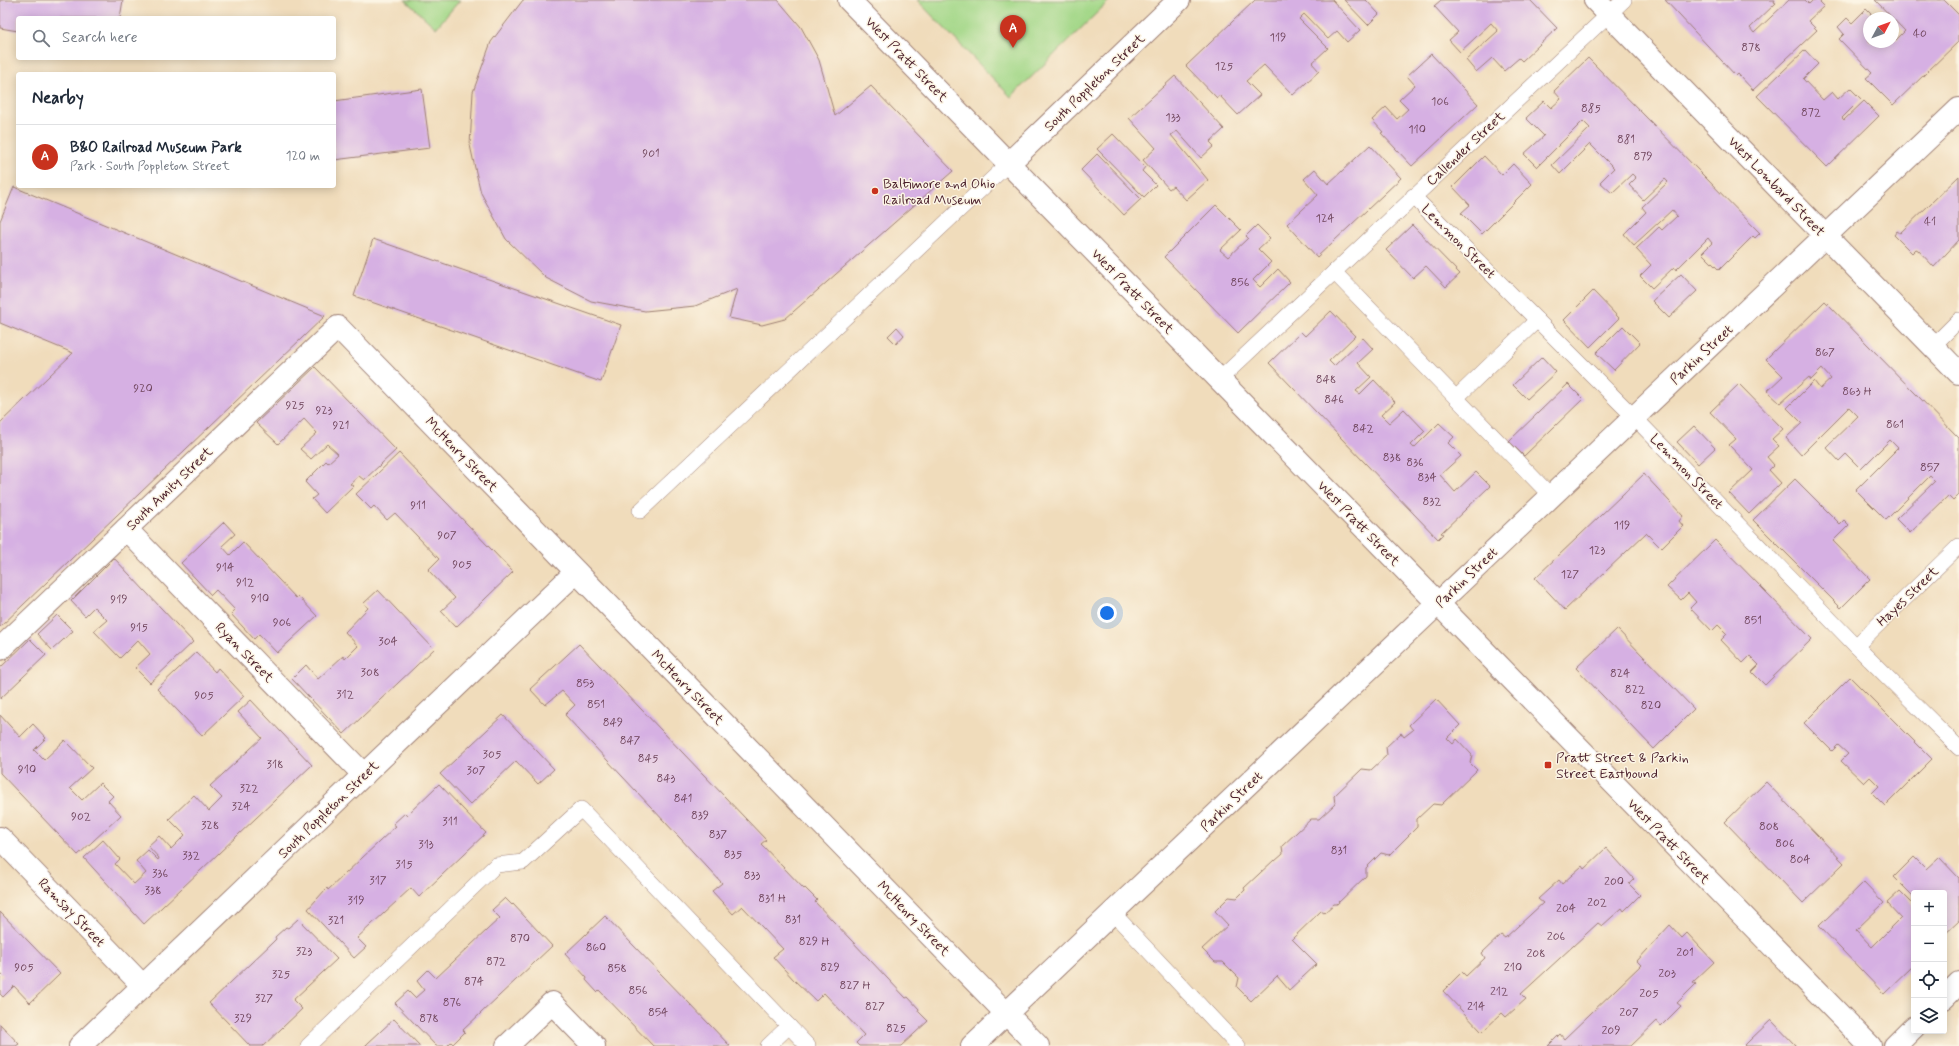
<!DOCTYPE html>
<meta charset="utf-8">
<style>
:root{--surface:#fff;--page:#f6f6f7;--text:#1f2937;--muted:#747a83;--line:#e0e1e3;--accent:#c8321e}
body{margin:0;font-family:Mynerve,sans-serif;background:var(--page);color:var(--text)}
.controls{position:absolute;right:12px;bottom:12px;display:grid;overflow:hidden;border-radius:4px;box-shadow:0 2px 10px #0003}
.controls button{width:36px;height:36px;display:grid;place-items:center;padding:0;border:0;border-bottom:1px solid var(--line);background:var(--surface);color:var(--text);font:20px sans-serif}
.compass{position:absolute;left:1863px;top:12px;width:36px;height:36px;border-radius:50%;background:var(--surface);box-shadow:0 2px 10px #0003;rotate:49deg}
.you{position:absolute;left:1107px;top:613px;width:14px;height:14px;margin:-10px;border:3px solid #fff;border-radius:50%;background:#1a73e8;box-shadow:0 0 0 6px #1a73e833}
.badge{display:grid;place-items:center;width:26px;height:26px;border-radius:50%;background:var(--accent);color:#fff;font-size:13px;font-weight:700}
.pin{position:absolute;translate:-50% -33px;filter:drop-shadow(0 1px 2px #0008)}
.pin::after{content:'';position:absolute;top:21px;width:14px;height:12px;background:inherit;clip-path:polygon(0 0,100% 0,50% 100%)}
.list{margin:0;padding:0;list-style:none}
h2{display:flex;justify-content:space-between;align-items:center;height:52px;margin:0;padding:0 16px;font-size:17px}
h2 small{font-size:13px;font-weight:400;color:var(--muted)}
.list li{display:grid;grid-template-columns:26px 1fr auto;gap:12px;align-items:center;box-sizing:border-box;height:64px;padding:0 16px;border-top:1px solid var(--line)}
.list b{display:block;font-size:15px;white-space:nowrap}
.list p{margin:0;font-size:13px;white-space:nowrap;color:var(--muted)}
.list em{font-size:13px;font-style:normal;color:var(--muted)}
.icon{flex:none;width:22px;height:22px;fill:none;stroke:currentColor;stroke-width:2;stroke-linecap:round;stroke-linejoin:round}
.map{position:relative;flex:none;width:1959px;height:1046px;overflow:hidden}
.search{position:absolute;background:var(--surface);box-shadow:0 2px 10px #0003;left:16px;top:16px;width:320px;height:44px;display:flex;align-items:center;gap:10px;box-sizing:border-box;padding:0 14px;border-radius:4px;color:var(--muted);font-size:15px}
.panel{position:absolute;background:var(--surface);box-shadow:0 2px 10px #0003;left:16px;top:72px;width:320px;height:116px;border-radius:4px}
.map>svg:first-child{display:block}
.green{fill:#a2d787;stroke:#767b59}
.building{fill:#d6b0e3}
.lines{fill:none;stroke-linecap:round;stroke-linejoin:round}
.lane-casing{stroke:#9d7e73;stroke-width:16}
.street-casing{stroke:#9d7e73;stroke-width:24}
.primary-casing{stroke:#9d7e73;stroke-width:24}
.lane{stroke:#fff;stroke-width:15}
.street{stroke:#fff;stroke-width:22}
.primary{stroke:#fff;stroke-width:22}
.poi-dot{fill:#c8321e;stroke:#fcf5e5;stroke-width:1.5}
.labels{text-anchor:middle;stroke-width:3;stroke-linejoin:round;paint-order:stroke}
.number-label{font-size:12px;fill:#6d4359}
.street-label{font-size:14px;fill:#4a1f2b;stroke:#fcf5e5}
.poi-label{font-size:14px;fill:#4a1f2b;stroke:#fcf5e5;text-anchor:start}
</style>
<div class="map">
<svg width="1959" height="1046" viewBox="0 0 1959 1046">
<rect width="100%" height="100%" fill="#fcf5e5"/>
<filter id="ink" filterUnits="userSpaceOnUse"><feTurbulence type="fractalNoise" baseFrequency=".025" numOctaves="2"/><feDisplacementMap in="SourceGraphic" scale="8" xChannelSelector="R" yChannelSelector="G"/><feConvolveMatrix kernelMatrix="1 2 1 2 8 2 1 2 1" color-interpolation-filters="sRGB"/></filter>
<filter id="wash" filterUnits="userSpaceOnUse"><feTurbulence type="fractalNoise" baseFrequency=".012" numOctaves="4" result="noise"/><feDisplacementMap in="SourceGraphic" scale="16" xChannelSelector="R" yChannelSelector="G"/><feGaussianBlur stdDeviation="0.9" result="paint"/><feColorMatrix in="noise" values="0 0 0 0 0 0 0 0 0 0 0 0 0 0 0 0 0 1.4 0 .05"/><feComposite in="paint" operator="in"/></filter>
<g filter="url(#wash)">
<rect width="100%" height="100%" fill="#f0dcbb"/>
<g class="green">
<path d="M405 0H460L436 28Z"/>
<path d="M917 0H1110L1011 97Z"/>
</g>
<g id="blocks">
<g class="building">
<path d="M0 0H123L120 18H18V31L0 28Z"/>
<path d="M523 0H778L801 27 819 60 835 116 871 86 953 171 785 319 762 325 729 318 737 289 695 306 645 311 591 301 546 278 506 239 481 193 475 168 470 145 473 92 491 42Z"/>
<path d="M1255 0H1332L1360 30 1347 42 1337 31 1328 39 1304 14 1299 19 1328 48 1312 63 1319 71 1293 95 1264 65 1246 81 1260 95 1238 115 1219 95 1217 98 1186 66Z"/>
<path d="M1344 0H1366L1379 14 1368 25Z"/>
<path d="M1441 0H1530L1557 28 1522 61 1519 58 1504 71 1492 58 1476 72 1466 60 1498 31 1491 23 1460 52 1449 40 1458 32 1434 6Z"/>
<path d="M1665 0H1775L1774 2 1776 3 1750 28 1754 33 1789 0H1805L1809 4 1813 0H1818L1824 6 1808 21 1817 30 1753 90 1738 74 1736 76Z"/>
<path d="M1875 0H1944L1959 15V41L1893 105 1866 78 1872 73 1839 39 1844 34 1838 27 1847 18 1852 23 1866 9 1875 18H1869V42H1893V37L1896 40 1905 31Z"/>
<path d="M1805 50 1818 64 1803 79 1823 100 1832 92 1838 99 1850 88 1861 99 1842 118 1844 120 1864 101 1879 116 1827 167 1757 96Z"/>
<path d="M1431 54 1478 104 1412 166 1381 133 1383 132 1372 120 1386 107 1397 119 1408 109 1399 100 1415 85 1407 76Z"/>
<path d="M1588 58 1760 233 1755 238 1753 236 1719 270 1702 253 1712 243 1708 238 1676 270 1674 267 1652 288 1640 276 1651 265 1636 249 1659 227 1662 230 1677 216 1672 210 1634 245 1624 234 1646 212 1642 207 1668 182 1665 179 1643 200 1629 185 1636 178 1632 174 1612 193 1600 182 1614 168 1590 144 1560 174 1552 165 1590 128 1583 121 1537 167 1524 154 1544 136 1526 118 1544 101 1551 108 1561 99 1554 91Z"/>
<path d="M1175 76 1224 129 1210 142 1214 146 1201 158 1177 131 1171 135 1208 180 1186 200 1173 186 1169 189 1143 160 1156 148 1129 118Z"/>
<path d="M422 89 430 148 334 160V101Z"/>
<path d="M1113 134 1145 167 1142 171 1156 185 1144 197 1097 149Z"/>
<path d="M1370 145 1401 178 1317 257 1287 224 1318 195 1304 179 1315 169 1328 184Z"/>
<path d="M1097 154 1141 199 1124 215 1081 170Z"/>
<path d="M1484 156 1502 175 1513 164 1532 184 1482 234 1461 213 1470 205 1453 187Z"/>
<path d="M1959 176V240L1934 267 1918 250 1916 249 1912 253 1894 235 1897 231 1900 233Z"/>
<path d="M14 187 325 316 0 627V423L73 353 0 323V221Z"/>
<path d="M1216 205 1241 230 1220 250 1228 257 1248 238 1246 236 1257 225 1270 238 1258 249 1271 262 1253 280 1260 287 1278 269 1290 282 1238 333 1164 257Z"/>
<path d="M1412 225 1460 274 1446 287 1426 266 1413 278 1386 250Z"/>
<path d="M373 239 621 325 601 382 354 296Z"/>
<path d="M1681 274 1697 291 1669 318 1652 301Z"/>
<path d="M1593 291 1619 318 1590 347 1564 320Z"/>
<path d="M1825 301 1959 438V495L1953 501 1948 496 1910 533 1896 519 1935 481 1930 476 1886 520 1856 490 1898 448 1890 440 1861 469 1846 454 1839 461 1826 447 1858 416 1849 407 1801 455 1786 438 1802 423 1787 408 1814 381 1820 389 1831 379 1822 369 1811 380 1809 377 1780 403 1767 391 1783 376 1766 359Z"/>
<path d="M1331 311 1355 336 1329 361 1334 366 1363 338 1373 349 1358 363 1371 377 1356 391 1360 394 1374 380 1395 402 1381 415 1389 423 1404 409 1425 431 1411 445 1414 448 1439 423 1454 437 1448 443 1461 456 1440 475 1455 492 1476 472 1490 486 1441 533 1443 534 1438 539 1269 363 1301 332 1305 336Z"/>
<path d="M1623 326 1640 343 1614 370 1596 353Z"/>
<path d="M897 327 904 335 896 344 888 336Z"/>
<path d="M1542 357 1556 372 1527 399 1513 385Z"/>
<path d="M315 367 396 450 364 480 359 476 350 484 353 486 325 513 312 499 317 495 305 482 326 461 328 463 338 454 327 444 311 459 300 449 317 433 304 419 278 444 256 423Z"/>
<path d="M1568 384 1583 399 1524 456 1509 441Z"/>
<path d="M1739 384 1783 429 1772 439 1779 446 1767 457 1774 465 1769 470 1781 483 1749 514 1729 493 1753 470 1729 445 1736 439 1710 412Z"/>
<path d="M1694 426 1715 448 1698 464 1677 442Z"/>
<path d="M399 453 513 572 456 627 441 611 455 598 428 570 439 559 395 513 387 520 374 506 371 509 356 494Z"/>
<path d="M1644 474 1683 516 1679 521 1683 526 1661 548 1646 533 1565 610 1535 578Z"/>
<path d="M1795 479 1840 524 1844 520 1849 525 1833 541 1870 579 1841 608 1753 520Z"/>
<path d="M224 522 235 534 222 546 230 555 243 542 296 598 298 596 317 616 277 653 259 634 254 639 231 614 235 610 216 590 211 595 181 563Z"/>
<path d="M1715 540 1812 639 1765 685 1752 672 1759 665 1750 656 1743 663 1721 640 1727 634 1718 625 1712 631 1690 608 1696 602 1688 593 1681 600 1667 587Z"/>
<path d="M114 558 193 642 150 683 135 668 150 654 138 640 120 658 94 631 107 620 94 607 85 616 71 601Z"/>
<path d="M378 590 434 649 344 734 292 679 306 665 318 679 343 656 345 659 358 646 345 632 368 608 364 603Z"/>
<path d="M57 615 73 631 52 650 37 634Z"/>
<path d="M1617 629 1694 709 1654 749 1576 668Z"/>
<path d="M30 639 46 655 0 699V668Z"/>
<path d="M579 644 766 840 761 844 804 889 805 888 817 900 815 902 906 998 908 997 919 1009 918 1011 928 1021 901 1046H859L856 1043 864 1035 824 993 816 1001 794 980 773 957 783 949 762 927 742 906 733 914 712 891 722 883 565 715 575 705 562 691 545 705 530 689Z"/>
<path d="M196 652 215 672 218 668 244 696 202 736 157 689Z"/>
<path d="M1850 677 1932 759 1885 806 1872 793 1879 786 1870 777 1864 783 1841 761 1848 754 1838 745 1832 751 1804 723Z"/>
<path d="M1436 699 1460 725 1447 738 1453 744 1457 739 1472 755 1470 763 1477 770 1441 805 1433 804 1417 819V827L1389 855 1381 853 1366 868V876L1337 904H1334L1324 913 1321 911 1292 939 1317 964 1289 990 1277 976 1251 1001 1237 987 1239 978 1223 962H1215L1202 949 1228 925 1215 911 1229 897 1237 898 1245 890 1244 888 1274 860 1275 861 1283 854 1282 846 1311 819H1319L1335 804 1334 796 1362 769 1371 770 1387 755 1386 747 1401 733 1404 737 1413 730 1409 725Z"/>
<path d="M251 700 312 765 144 924 84 858 103 840 120 859 115 864 134 884 146 873 136 861 148 850 158 860 159 858 148 846 159 836 171 849 185 835 169 819 194 795 209 811 222 798 210 786 262 738 238 712Z"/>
<path d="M0 715 20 737 33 724 46 738 34 750 44 760 65 740 68 743 92 768 70 788 82 800 100 783 113 796 108 801 121 815 78 855 0 773Z"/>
<path d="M503 715 554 769 538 784 516 761 470 805 440 774Z"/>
<path d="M1766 782 1844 863 1803 903 1725 822Z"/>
<path d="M439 784 486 833 419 897 411 888 357 938 366 947 354 958 308 909 325 890 327 888 328 890 396 826 393 824 405 813 407 815Z"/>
<path d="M1606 848 1634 879 1629 884 1640 895 1624 911 1622 908 1602 926 1598 923 1521 994 1526 999 1506 1017 1502 1013 1482 1032 1443 991 1462 972 1466 976 1485 958 1482 953 1501 935 1505 938 1543 903 1538 899 1559 880 1562 884 1582 866 1584 869Z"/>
<path d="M1914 857 1926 869 1939 857 1959 878V921L1944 935V893H1914V897L1894 877Z"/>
<path d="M1864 882 1884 903 1856 930 1872 947 1901 918 1887 903 1900 891 1914 905V965L1884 994 1819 926Z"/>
<path d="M505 898 512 905 513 904 552 946 463 1030 465 1032 453 1044 451 1042 447 1046H436L395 1003 408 991 415 998 424 990 417 981 428 970 436 978 487 930 500 918 492 910Z"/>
<path d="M0 912 60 974 30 1003 14 986 3 997 0 994V978L3 975 1 973 0 974Z"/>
<path d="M605 916 689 1003 730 1046H653L599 990 597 992 586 980 587 978 565 954Z"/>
<path d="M298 919 337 959 293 1000 302 1009 263 1046H250L209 1003 272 943 276 939 275 937 286 927 288 928Z"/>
<path d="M1670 925 1682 938 1687 933 1714 962 1693 982 1696 984 1677 1003 1681 1006 1661 1026 1657 1021 1631 1046H1548L1560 1034 1564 1039 1641 965 1637 961Z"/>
<path d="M394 1019 420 1046H365L368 1043Z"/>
<path d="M1771 1020 1796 1046H1744L1749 1041Z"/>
<path d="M0 1024 19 1044 16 1046H0Z"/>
</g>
</g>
</g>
<g filter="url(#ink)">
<use href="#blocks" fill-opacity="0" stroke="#9d7e73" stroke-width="1"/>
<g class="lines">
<g class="lane-casing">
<g id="lane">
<path d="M1413 196 1634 417 1856 646 1959 748"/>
<path d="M1334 272 1551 496"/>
<path d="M1933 346 1959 320"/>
<path d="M1219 380 1624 0"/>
<path d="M1456 398 1537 320"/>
<path d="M640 511 1008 164"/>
<path d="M1856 646 1959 546"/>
<path d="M1113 913 1238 1046"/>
<path d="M308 1046 496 865 523 862 581 809 808 1046"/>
<path d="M768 1046 789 1026"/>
</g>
</g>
<g class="street-casing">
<g id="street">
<path d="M1008 164 1179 0"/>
<path d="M126 529 364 775"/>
<path d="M0 649 338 327 1038 1046"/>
<path d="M0 838 143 986"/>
<path d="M1944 998 1959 983"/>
<path d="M80 1046 576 572"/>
<path d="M507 1046 552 1003 594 1046"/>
<path d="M972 1046 1959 109"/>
<path d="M1895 1046 1914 1027"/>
</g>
</g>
<g class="primary-casing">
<g id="primary">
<path d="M849 0 1870 1046"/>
<path d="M1595 0 1959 373"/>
</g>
</g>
<use href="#lane" class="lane"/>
<use href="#street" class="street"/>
<use href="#primary" class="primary"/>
</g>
</g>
<g class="poi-dot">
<circle cx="875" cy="191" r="4"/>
<rect x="1544" y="761" width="8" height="8" rx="2"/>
</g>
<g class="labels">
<g class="number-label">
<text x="1920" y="37">40</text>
<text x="1278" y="41">119</text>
<text x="1751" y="51">878</text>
<text x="1224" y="70">125</text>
<text x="1440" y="105">106</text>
<text x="1591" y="112">885</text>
<text x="1811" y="116">872</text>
<text x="1173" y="121">133</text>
<text x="1417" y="133">110</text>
<text x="1626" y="143">881</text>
<text x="651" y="157">901</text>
<text x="1643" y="160">879</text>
<text x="1325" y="222">124</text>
<text x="1930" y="225">41</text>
<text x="1240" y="286">856</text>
<text x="1825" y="356">867</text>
<text x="1326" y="383">848</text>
<text x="143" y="392">920</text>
<text x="1857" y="395">863 H</text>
<text x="1334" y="403">846</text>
<text x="295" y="409">925</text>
<text x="324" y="414">923</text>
<text x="1895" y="428">861</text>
<text x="341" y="429">921</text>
<text x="1363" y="432">842</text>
<text x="1392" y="461">838</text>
<text x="1415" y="466">836</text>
<text x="1930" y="471">857</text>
<text x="1427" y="481">834</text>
<text x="1432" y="505">832</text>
<text x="418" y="509">911</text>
<text x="1622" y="529">119</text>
<text x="447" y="539">907</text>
<text x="1597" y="554">123</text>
<text x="462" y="568">905</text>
<text x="225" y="571">914</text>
<text x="1570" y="578">127</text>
<text x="245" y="586">912</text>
<text x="260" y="602">910</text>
<text x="119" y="603">919</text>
<text x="1753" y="624">851</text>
<text x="282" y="626">906</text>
<text x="139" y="631">915</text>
<text x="388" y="645">304</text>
<text x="370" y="676">308</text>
<text x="1620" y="677">824</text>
<text x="585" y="687">853</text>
<text x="1635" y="693">822</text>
<text x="345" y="698">312</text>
<text x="204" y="699">905</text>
<text x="596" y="708">851</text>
<text x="1651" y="709">820</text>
<text x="613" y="726">849</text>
<text x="630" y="744">847</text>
<text x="492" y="758">305</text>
<text x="648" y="762">845</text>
<text x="275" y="768">318</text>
<text x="27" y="773">910</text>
<text x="476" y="774">307</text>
<text x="666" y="782">843</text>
<text x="249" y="792">322</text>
<text x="683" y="802">841</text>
<text x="241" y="810">324</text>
<text x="700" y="819">839</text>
<text x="81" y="820">902</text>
<text x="450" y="825">311</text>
<text x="210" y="829">328</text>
<text x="1769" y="830">808</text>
<text x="718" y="838">837</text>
<text x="1785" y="847">806</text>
<text x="426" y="848">313</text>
<text x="1339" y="854">831</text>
<text x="733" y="858">835</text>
<text x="191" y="859">332</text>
<text x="1800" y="863">804</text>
<text x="404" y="868">315</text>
<text x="160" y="877">336</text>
<text x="752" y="879">833</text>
<text x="378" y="884">317</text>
<text x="1614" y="885">200</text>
<text x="153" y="894">338</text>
<text x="772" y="902">831 H</text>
<text x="356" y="904">319</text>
<text x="1597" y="906">202</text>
<text x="1566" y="912">204</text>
<text x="793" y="923">831</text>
<text x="336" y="924">321</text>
<text x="1556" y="940">206</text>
<text x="520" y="942">870</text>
<text x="814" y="945">829 H</text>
<text x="596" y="951">860</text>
<text x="304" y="955">323</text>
<text x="1685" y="956">201</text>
<text x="1536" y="957">208</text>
<text x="496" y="965">872</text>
<text x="24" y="971">905</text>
<text x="830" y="971">829</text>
<text x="1513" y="971">210</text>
<text x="617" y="972">858</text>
<text x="1667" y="977">203</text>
<text x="281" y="978">325</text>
<text x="474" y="985">874</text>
<text x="855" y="989">827 H</text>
<text x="638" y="994">856</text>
<text x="1499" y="995">212</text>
<text x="1649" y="997">205</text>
<text x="264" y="1002">327</text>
<text x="452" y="1006">876</text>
<text x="875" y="1010">827</text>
<text x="1476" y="1010">214</text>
<text x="658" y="1016">854</text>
<text x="1629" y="1016">207</text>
<text x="243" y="1022">329</text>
<text x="429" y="1022">878</text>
<text x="896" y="1032">825</text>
<text x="1611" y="1034">209</text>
</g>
<g class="street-label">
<text transform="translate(907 59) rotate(46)" y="5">West Pratt Street</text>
<text transform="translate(1094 82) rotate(-44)" y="5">South Poppleton Street</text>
<text transform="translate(1465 148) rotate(-43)" y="5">Callender Street</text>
<text transform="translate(1777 186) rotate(46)" y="5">West Lombard Street</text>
<text transform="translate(1459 241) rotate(45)" y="5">Lemmon Street</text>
<text transform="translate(1133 291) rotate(46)" y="5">West Pratt Street</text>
<text transform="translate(1701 354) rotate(-43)" y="5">Parkin Street</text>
<text transform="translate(462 454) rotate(46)" y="5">McHenry Street</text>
<text transform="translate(1687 471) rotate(46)" y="5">Lemmon Street</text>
<text transform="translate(169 488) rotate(-44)" y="5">South Amity Street</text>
<text transform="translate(1359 523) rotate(46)" y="5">West Pratt Street</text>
<text transform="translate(1466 577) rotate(-44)" y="5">Parkin Street</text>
<text transform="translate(1907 596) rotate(-44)" y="5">Hayes Street</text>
<text transform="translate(245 652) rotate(46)" y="5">Ryan Street</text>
<text transform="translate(688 687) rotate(46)" y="5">McHenry Street</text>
<text transform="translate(1231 801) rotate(-44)" y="5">Parkin Street</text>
<text transform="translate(328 809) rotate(-44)" y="5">South Poppleton Street</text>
<text transform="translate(1669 841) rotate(46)" y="5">West Pratt Street</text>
<text transform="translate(72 912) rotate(46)" y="5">Ramsay Street</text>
<text transform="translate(914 918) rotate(46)" y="5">McHenry Street</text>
</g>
<g class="poi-label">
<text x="883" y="188">Baltimore and Ohio<tspan x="883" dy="16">Railroad Museum</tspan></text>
<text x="1556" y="762">Pratt Street &amp; Parkin<tspan x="1556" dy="16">Street Eastbound</tspan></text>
</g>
</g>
</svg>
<div class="controls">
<button>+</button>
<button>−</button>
<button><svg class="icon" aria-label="locate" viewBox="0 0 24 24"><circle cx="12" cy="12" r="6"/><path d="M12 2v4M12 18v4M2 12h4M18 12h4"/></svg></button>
<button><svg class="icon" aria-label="layers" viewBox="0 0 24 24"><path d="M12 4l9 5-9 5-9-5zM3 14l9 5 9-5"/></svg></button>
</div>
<svg class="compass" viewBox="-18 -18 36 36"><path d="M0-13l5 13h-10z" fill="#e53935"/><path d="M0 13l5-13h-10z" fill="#747a83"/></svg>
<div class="you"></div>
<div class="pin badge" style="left:1013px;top:48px">A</div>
<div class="search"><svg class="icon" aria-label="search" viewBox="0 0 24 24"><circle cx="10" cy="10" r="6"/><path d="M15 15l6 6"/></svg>Search here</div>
<section class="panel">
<h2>Nearby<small></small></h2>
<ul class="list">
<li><span class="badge">A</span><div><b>B&amp;O Railroad Museum Park</b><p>Park · South Poppleton Street</p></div><em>120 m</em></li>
</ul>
</section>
</div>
